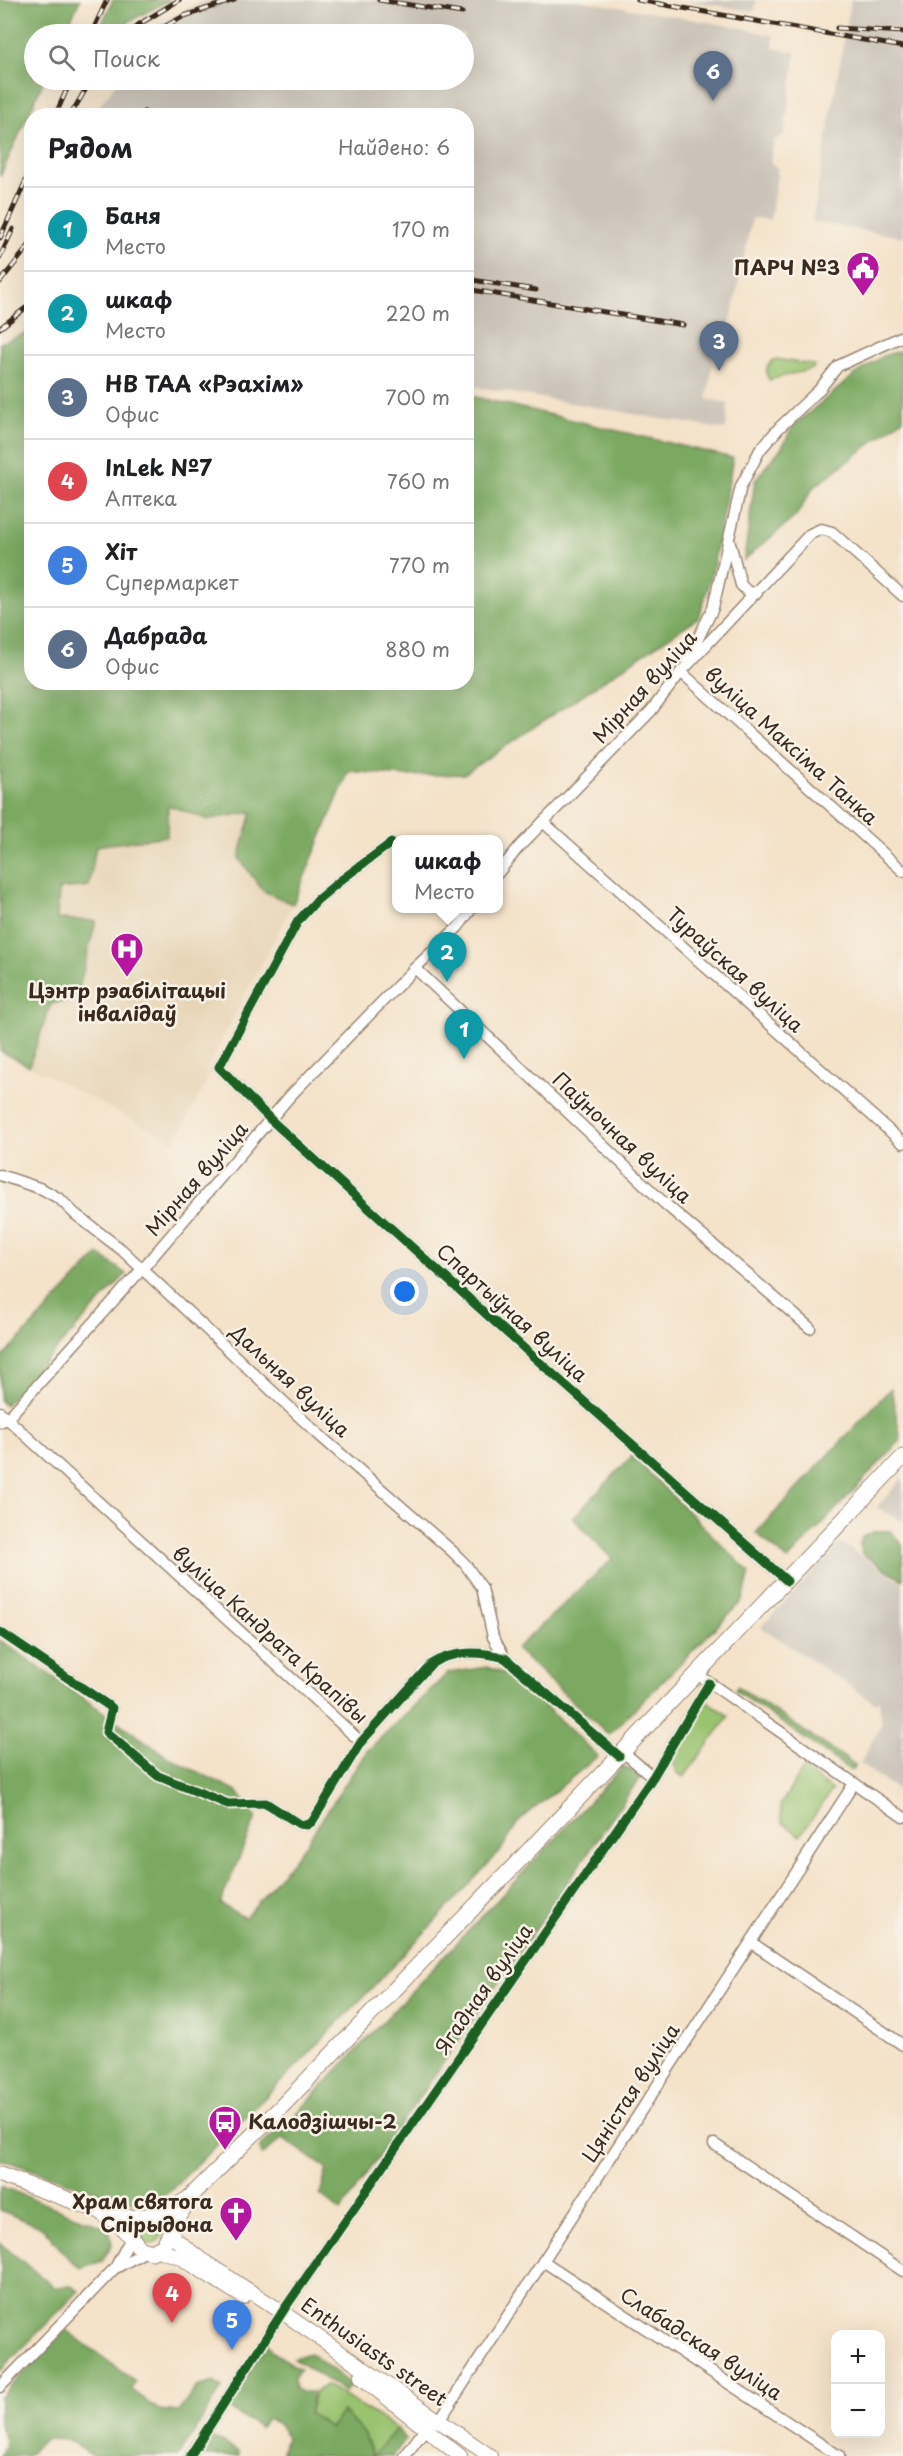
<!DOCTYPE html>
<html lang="ru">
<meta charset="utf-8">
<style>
:root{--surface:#fff;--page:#f6f6f6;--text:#202124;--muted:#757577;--line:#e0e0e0;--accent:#1a73e8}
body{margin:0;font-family:"Playpen Sans",sans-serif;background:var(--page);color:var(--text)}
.controls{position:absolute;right:18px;bottom:18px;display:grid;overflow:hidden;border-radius:12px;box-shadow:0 6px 24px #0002}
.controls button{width:54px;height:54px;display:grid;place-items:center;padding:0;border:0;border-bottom:2px solid var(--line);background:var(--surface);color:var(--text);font:30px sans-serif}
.you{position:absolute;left:405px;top:1292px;width:21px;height:21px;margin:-15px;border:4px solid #fff;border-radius:50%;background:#1a73e8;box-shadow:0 0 0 9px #1a73e833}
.badge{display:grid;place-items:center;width:39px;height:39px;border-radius:50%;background:var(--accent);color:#fff;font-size:20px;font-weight:700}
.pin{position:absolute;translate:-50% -50px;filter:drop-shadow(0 2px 3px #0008)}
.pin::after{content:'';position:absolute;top:32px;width:21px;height:18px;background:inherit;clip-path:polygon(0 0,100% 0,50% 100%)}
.popup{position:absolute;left:392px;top:835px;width:111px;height:78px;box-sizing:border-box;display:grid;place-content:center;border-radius:12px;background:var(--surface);filter:drop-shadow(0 2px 4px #0005);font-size:20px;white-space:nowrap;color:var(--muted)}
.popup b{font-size:22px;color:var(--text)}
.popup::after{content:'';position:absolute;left:50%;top:100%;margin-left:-12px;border:12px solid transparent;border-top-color:var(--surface)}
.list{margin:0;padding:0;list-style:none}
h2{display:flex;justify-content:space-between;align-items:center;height:78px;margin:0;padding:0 24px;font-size:26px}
h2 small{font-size:20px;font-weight:400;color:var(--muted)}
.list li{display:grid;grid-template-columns:39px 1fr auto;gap:18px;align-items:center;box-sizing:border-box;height:84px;padding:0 24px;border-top:2px solid var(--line)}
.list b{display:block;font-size:22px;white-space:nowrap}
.list p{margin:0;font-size:20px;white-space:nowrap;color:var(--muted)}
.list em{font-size:20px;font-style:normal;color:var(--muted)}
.icon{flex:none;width:33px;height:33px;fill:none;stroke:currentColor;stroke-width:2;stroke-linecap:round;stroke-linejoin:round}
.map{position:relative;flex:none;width:903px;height:2456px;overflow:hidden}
.search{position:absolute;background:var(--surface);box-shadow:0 6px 24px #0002;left:24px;top:24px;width:450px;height:66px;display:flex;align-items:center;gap:15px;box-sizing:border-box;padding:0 21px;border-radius:33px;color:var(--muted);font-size:22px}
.panel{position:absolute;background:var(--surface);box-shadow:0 6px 24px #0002;left:24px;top:108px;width:450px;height:582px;border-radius:24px}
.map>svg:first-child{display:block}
.built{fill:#e8d5b7}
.industrial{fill:#cbc3b8}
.green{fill:#9ac36f;stroke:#6a7646;stroke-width:1.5}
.forest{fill:#7ba962;stroke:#5b6a40;stroke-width:1.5}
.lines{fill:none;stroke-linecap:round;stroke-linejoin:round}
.minor-casing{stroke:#988674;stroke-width:13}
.tertiary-casing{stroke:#988674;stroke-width:16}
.secondary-casing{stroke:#988674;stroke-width:17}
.minor{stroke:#fff;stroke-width:10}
.tertiary{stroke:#fff;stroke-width:14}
.secondary{stroke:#fff;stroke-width:15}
.rail-casing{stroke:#3b2a1e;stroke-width:5}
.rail{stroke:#f7f3e8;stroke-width:3;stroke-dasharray:9;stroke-linecap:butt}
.cycleway-casing{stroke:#f7f3e8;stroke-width:13}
.cycleway{stroke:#1b5e20;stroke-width:9}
.labels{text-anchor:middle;stroke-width:5;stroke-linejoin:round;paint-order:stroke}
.poi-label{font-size:20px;font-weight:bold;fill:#3b2a1e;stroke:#f7f3e8;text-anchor:end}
.street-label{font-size:20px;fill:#3b2a1e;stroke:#f7f3e8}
</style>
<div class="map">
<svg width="903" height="2456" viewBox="0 0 903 2456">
<rect width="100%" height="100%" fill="#f7f3e8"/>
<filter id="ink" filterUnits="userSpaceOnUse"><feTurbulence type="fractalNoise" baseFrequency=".0167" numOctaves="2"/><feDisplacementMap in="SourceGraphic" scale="12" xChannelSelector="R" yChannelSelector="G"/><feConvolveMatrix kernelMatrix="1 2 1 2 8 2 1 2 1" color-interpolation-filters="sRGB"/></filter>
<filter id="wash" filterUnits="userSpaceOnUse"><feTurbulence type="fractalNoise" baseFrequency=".008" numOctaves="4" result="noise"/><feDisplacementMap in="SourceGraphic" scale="24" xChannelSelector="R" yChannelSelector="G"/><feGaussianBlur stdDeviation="1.35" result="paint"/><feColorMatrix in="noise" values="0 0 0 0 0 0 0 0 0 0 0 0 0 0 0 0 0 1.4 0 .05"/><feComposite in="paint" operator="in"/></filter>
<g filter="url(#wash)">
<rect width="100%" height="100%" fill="#f4e2c9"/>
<path class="built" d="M0 729 349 771 293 904 207 1069 210 1075 175 1142 0 1051Z"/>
<g class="industrial">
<path d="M212 0H577L743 28 774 36 773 48 796 52 784 135 774 141 770 162 778 169 770 220 752 218 727 340 717 338 707 399 728 403 726 430 467 385 466 116 92 115 119 80H464V34H160L155 26 188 8Z"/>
<path d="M687 0H756L754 12Z"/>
<path d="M851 0H903V237L812 222Z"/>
<path d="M903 1478V1522L877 1507Z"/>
<path d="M841 1543 903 1583V1794L860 1764 882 1723 879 1700 875 1703 761 1627Z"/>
</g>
<g class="green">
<path d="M776 359 814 365 813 369 769 380C764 370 767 363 776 359Z"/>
<path d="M704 1699 729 1716 684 1777 677 1773 671 1754Z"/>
<path d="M803 1769 832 1790 800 1836 782 1822 780 1805Z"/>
<circle cx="151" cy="2233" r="11"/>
<path d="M326 2385 397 2428 373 2456 365 2435 342 2411 331 2428 309 2414 315 2392Z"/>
</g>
<g class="forest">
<path d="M0 0H80L64 34H34V80H44L0 177Z"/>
<path d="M113 0H170L130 21 119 34H97Z"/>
<path d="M31 331 32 682H466L467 395 733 458 712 573 699 617 464 774 406 776 349 771 293 904 263 891 239 858 252 812 208 820 168 805 167 836 96 846 89 886 59 889 57 919 96 921 76 999 51 1004 29 1066 0 1051V343Z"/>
<path d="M903 350V419L813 488 796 516 744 560 755 480 782 447 793 426 853 376 883 356Z"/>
<path d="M99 1254 126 1274 5 1405 0 1401V1360Z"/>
<path d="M891 1388 901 1440 788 1560 756 1533Z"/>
<path d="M632 1456 750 1573 743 1600 609 1735 516 1649 612 1559 573 1518Z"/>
<path d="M875 1531H890L902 1544 903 1580 862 1554 860 1544 862 1537Z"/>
<path d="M0 1640 171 1759 237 1791 256 1817 220 1904 245 1918 305 1845 367 1751 448 1673 487 1667 515 1678 598 1756 518 1822 501 1850 427 1930 299 2064 169 2192 149 2201 127 2202 0 2159Z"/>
<path d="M737 1686 855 1765 851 1771 735 1690Z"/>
<path d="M623 1766 641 1776 341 2211 320 2194 327 2169 283 2138 262 2155 260 2148 263 2143 287 2124Z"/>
<path d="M0 2186 109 2229 112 2244 102 2261 80 2268 68 2258 43 2228 0 2210Z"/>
<path d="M0 2243 54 2287 71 2286 79 2291 0 2371Z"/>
<path d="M66 2330 136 2382 131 2389 159 2410 178 2412 197 2387 214 2382 222 2388 179 2456H93L68 2440 45 2439 26 2456H0L5 2445 0 2423V2397Z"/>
<path d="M267 2341 273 2352 300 2369 294 2378 295 2388 301 2392H313L309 2414 331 2428 342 2411 365 2435 372 2456H280L287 2438 279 2424 267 2419 260 2428 228 2408Z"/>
<path d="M310 2353 351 2384 345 2392 293 2358Z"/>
<path d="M397 2428 405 2440 393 2456H373Z"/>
<path d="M210 2436 239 2452V2456H196Z"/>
</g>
</g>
<g filter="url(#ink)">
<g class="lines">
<g class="minor-casing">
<g id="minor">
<path d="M730 543 741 585 748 592 757 593"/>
<path d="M687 661 713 608 741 486 760 450 779 428 818 391 838 366 903 336"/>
<path d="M681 672 903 871"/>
<path d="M543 822 903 1143"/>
<path d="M391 843 341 880 317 900 298 921 219 1067 271 1120 527 1351 787 1581"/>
<path d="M498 873 518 848 651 711 681 672 810 534 821 529 832 532 903 596"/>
<path d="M415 968 664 1203 810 1328"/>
<path d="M0 1175 42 1189 60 1199 75 1214 122 1250 318 1434 452 1551 465 1564 482 1588 493 1637 505 1658"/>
<path d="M0 1412 361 1742"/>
<path d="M0 1422 7 1419 143 1268 291 1095 415 968 458 927 472 908"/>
<path d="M0 1632 112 1708 106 1732 158 1776 228 1804 266 1803 299 1824 307 1825 312 1822 361 1742 431 1664C453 1650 481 1651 505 1658L619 1756"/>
<path d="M697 1674 903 1817"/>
<path d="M623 1752 653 1777"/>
<path d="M752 1943 903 2045"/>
<path d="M714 2144 903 2271"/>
<path d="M543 2261 839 2456"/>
<path d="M116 2266 132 2236"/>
<path d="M0 2387 114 2269 146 2251"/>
<path d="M190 2456 285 2308 653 1777 709 1683"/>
<path d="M405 2456 425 2429 443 2415 853 1785"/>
</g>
</g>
<g class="tertiary-casing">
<g id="tertiary">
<path d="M169 2234 200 2259 282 2312 490 2456"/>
<path d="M158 2250 180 2257 243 2297"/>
<path d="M361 2377 460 2456"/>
</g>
</g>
<g class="secondary-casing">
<g id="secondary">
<path d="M0 2175 117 2217C142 2219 165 2214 186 2200"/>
<path d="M103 2214 120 2225 141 2249 152 2252 163 2246 189 2198 282 2106 538 1841 903 1457"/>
</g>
</g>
<use href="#minor" class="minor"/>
<use href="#tertiary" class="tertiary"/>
<use href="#secondary" class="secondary"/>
<g class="rail-casing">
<g id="rail">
<path d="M379 0 462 13"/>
<path d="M638 0 903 47"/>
<path d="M837 28 903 32"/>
<path d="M91 34 107 0"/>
<path d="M129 34 138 25 179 0"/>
<path d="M152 34 184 16 234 0"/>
<path d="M55 116 71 80"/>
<path d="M70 116 91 80"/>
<path d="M140 116 144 112"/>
<path d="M0 238 32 167"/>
<path d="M0 257 13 229"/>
<path d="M466 279 536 290"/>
<path d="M0 282 32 242"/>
<path d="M466 289 683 325"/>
<path d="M0 328 32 303"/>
</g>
</g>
<use href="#rail" class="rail"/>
<g class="cycleway-casing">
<g id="cycleway">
<path d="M391 843 341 880 317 900 298 921 219 1067 271 1120 527 1351 787 1581"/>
<path d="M0 1632 112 1708 106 1732 158 1776 228 1804 266 1803 299 1824 307 1825 312 1822 361 1742 431 1664C453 1650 481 1651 505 1658L619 1756"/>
<path d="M190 2456 285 2308 653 1777 709 1683"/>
</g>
</g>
<use href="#cycleway" class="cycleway"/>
</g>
</g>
<defs>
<g id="civic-pin" transform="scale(1.725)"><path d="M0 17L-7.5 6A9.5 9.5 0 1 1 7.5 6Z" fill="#b5179e" stroke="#f7f3e8"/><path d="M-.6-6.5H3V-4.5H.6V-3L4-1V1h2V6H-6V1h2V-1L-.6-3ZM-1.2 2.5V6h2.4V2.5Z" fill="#fff"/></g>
<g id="hospital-pin" transform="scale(1.725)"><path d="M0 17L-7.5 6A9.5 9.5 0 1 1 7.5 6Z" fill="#b5179e" stroke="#f7f3e8"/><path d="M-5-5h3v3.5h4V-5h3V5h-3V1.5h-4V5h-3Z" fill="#fff"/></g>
<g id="bus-pin" transform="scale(1.725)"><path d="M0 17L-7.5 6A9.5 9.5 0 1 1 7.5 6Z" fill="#b5179e" stroke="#f7f3e8"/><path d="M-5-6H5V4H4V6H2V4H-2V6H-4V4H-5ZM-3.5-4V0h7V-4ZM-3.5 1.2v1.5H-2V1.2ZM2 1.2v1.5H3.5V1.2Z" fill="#fff"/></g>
<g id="church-pin" transform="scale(1.725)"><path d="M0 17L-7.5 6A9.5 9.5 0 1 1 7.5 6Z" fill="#b5179e" stroke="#f7f3e8"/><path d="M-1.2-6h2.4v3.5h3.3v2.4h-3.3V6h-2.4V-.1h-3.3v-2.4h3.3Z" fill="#fff"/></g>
</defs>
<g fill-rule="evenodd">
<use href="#civic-pin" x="863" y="268"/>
<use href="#hospital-pin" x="127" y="949"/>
<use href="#bus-pin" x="225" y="2122"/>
<use href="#church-pin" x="236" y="2213"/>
</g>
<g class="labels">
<g class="poi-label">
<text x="840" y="275">ПАРЧ №3</text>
<text x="127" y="998" text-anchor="middle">Цэнтр рэабілітацыі<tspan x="127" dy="23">інвалідаў</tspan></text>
<text x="248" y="2129" text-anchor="start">Калодзішчы-2</text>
<text x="213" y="2209">Храм святога<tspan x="213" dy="23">Спірыдона</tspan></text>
</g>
<g class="street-label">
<text transform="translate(645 687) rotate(-48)" y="7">Мірная вуліца</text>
<text transform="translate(791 746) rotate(42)" y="7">вуліца Максіма Танка</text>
<text transform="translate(735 970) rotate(42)" y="7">Тураўская вуліца</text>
<text transform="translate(622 1138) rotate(43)" y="7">Паўночная вуліца</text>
<text transform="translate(197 1179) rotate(-49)" y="7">Мірная вуліца</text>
<text transform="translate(512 1313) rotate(42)" y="7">Спартыўная вуліца</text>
<text transform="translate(290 1381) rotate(43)" y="7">Дальняя вуліца</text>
<text transform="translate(270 1635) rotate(42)" y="7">вуліца Кандрата Крапівы</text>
<text transform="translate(484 1989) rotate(-55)" y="7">Ягадная вуліца</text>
<text transform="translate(631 2093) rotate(-57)" y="7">Цяністая вуліца</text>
<text transform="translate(701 2344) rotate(33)" y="7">Слабадская вуліца</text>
<text transform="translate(374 2352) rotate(35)" y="7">Enthusiasts street</text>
</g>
</g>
</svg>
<div class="controls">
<button>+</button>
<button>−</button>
</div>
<div class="you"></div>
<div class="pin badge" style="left:464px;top:1059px;background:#0f9aa8">1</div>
<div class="pin badge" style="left:447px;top:982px;background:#0f9aa8">2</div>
<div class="popup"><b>шкаф</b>Место</div>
<div class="pin badge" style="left:719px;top:371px;background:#5c6f8a">3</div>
<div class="pin badge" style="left:172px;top:2323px;background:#e0444e">4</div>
<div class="pin badge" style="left:232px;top:2350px;background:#3f7fe0">5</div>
<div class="pin badge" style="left:713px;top:101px;background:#5c6f8a">6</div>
<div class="search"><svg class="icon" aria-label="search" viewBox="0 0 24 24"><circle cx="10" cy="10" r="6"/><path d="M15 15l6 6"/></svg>Поиск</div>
<section class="panel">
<h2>Рядом<small>Найдено: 6</small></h2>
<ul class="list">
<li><span class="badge" style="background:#0f9aa8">1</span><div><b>Баня</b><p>Место</p></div><em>170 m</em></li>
<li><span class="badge" style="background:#0f9aa8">2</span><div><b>шкаф</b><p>Место</p></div><em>220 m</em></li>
<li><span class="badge" style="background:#5c6f8a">3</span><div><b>НВ ТАА «Рэахім»</b><p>Офис</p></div><em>700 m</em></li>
<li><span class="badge" style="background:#e0444e">4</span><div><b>InLek №7</b><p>Аптека</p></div><em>760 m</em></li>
<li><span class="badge" style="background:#3f7fe0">5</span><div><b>Хіт</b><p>Супермаркет</p></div><em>770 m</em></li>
<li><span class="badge" style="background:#5c6f8a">6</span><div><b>Дабрада</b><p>Офис</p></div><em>880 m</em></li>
</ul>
</section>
</div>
